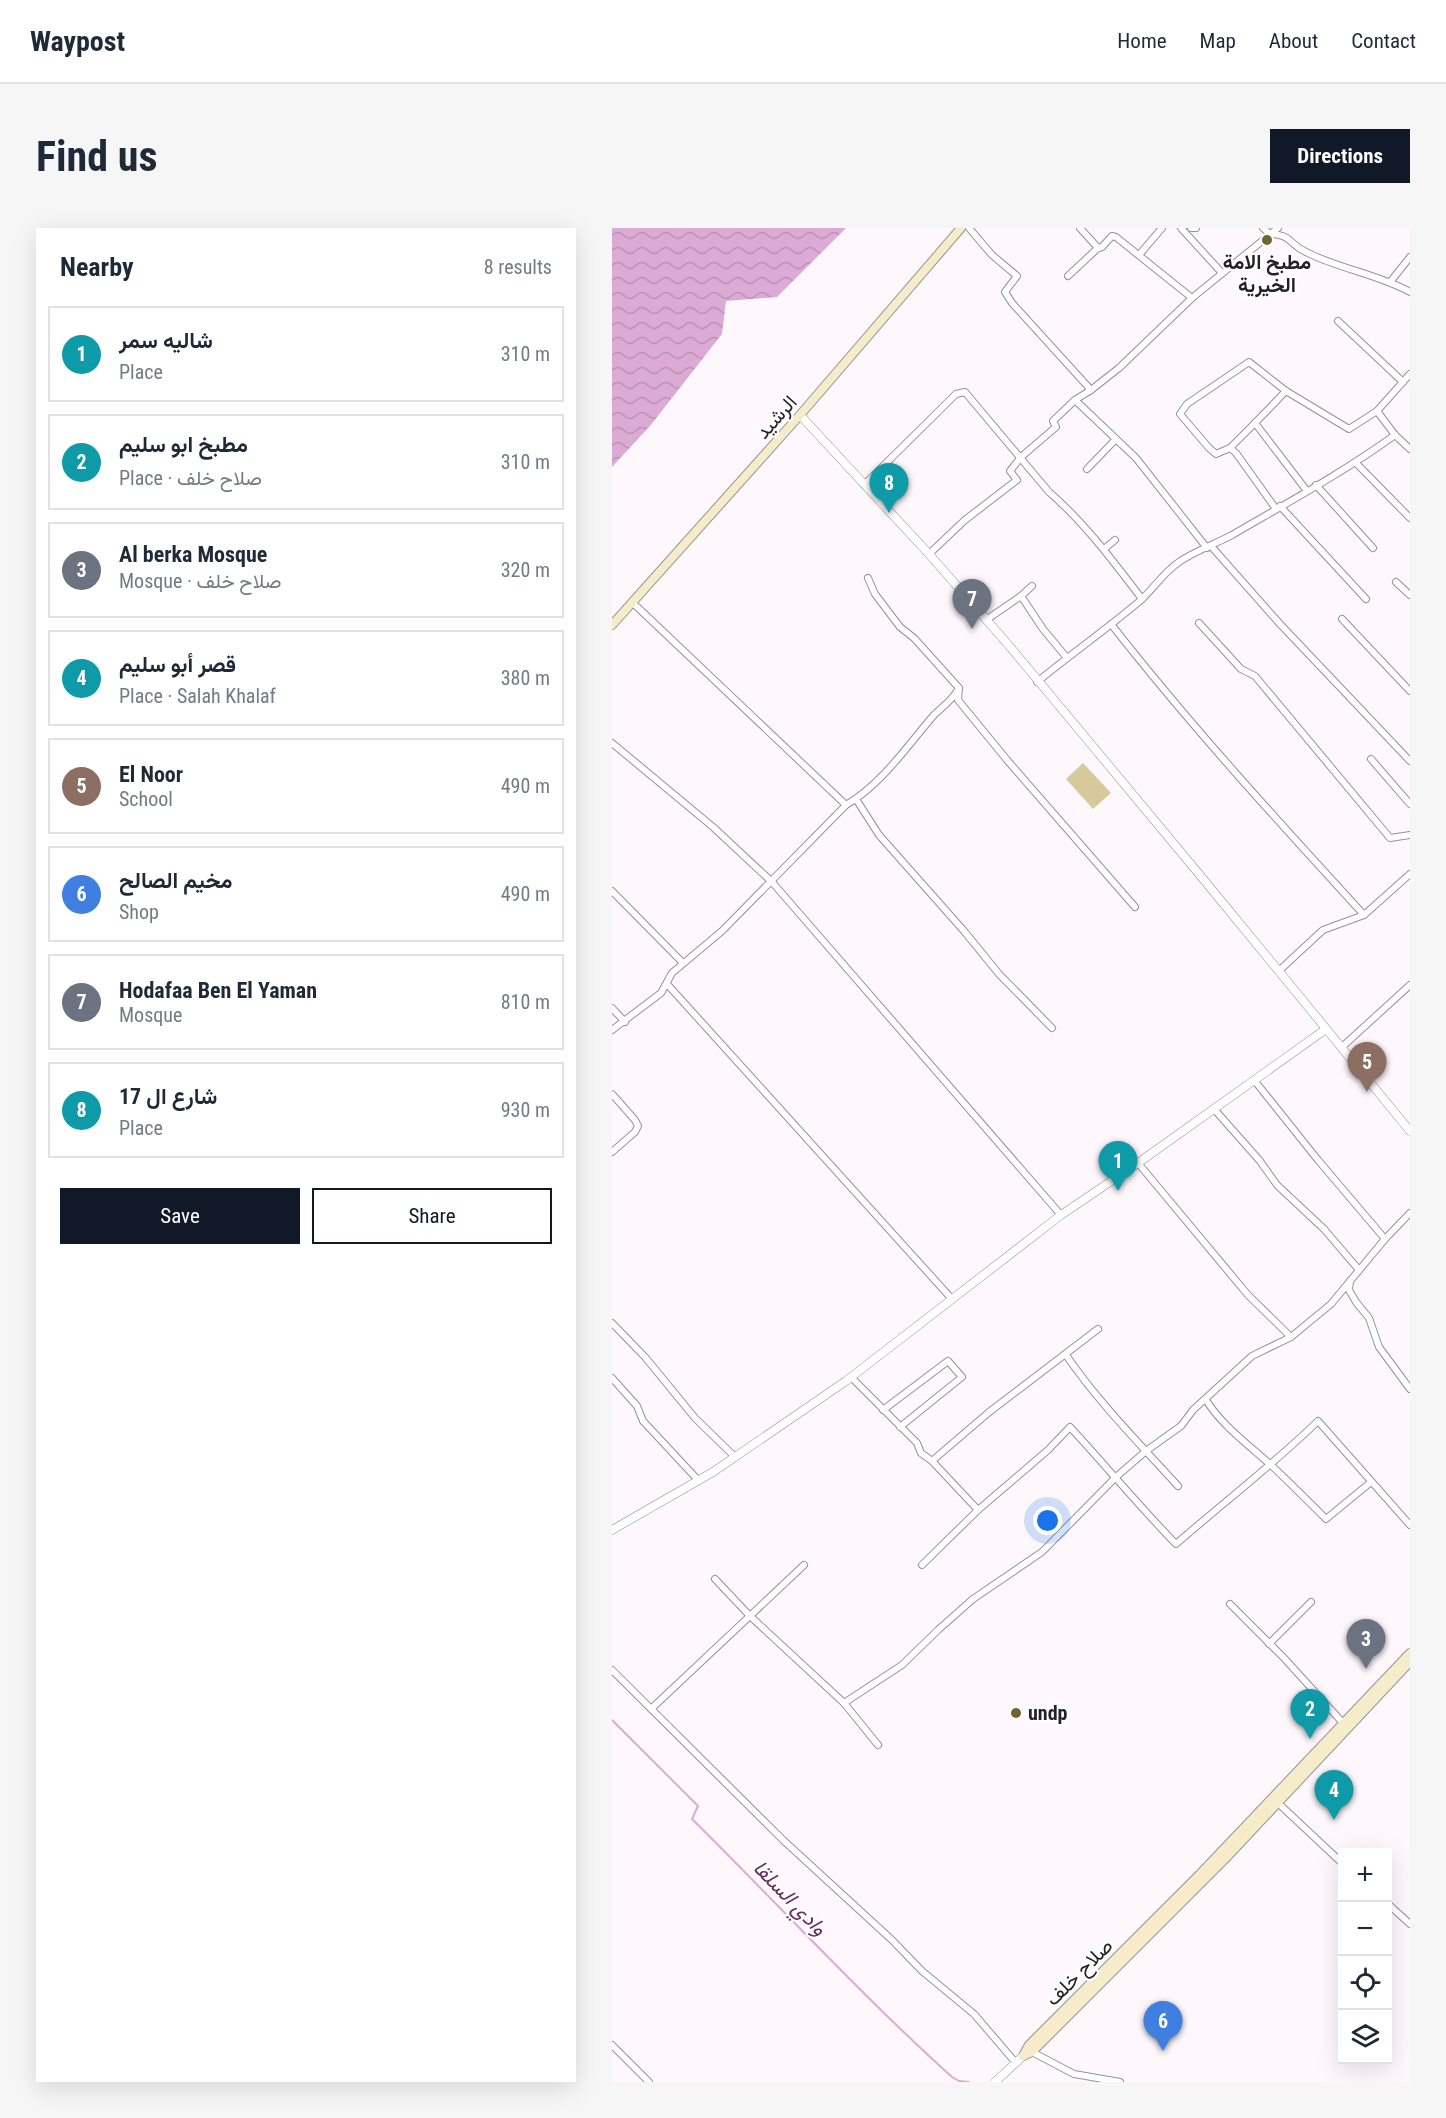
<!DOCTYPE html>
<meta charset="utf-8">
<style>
:root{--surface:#fff;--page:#f6f6f7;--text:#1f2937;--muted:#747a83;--line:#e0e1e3;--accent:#111827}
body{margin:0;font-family:"Roboto Condensed",Vazirmatn,sans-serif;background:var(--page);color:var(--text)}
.controls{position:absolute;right:18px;bottom:18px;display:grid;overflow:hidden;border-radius:0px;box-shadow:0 6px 24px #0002}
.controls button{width:54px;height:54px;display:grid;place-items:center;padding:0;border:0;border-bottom:2px solid var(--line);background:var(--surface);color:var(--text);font:30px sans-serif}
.you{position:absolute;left:436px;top:1293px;width:21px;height:21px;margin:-15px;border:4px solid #fff;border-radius:50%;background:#1a73e8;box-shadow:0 0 0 9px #1a73e833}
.badge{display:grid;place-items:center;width:39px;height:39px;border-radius:50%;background:var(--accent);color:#fff;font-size:20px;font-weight:700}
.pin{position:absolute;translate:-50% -50px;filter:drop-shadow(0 2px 3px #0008)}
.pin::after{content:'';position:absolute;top:32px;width:21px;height:18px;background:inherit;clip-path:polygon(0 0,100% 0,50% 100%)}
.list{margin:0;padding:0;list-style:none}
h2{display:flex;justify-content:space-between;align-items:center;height:78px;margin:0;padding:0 24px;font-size:26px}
h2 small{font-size:20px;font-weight:400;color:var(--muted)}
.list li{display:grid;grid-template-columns:39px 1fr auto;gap:18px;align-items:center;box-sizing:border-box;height:96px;margin:0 12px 12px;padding:0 12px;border:2px solid var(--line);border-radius:0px}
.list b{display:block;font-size:22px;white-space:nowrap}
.list p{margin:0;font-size:20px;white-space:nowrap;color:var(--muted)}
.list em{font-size:20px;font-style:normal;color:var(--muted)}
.actions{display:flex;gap:12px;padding:18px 24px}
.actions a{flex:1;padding:14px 0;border:2px solid var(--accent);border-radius:0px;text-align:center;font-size:21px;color:var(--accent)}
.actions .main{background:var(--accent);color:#fff}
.icon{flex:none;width:33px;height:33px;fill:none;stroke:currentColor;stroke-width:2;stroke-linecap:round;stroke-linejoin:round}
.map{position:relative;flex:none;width:798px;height:1854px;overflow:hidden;border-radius:0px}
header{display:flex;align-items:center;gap:36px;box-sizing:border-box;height:84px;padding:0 30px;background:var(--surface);border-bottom:2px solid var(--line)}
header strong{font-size:28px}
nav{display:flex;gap:33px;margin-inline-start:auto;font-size:21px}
.intro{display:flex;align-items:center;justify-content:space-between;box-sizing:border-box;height:144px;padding:0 36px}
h1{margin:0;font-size:42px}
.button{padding:15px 27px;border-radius:0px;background:var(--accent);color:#fff;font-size:21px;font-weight:700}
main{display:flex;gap:36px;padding:0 36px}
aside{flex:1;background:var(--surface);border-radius:0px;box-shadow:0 6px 24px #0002}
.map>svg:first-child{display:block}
.green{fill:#d7c99b}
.water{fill:url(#water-waves)}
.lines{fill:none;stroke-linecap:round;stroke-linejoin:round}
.stream{stroke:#dbaad5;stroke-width:2}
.minor-casing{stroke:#998f98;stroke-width:8}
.tertiary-casing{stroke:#998f98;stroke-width:9}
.secondary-casing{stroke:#998f98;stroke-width:10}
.minor{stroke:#fff;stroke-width:6}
.tertiary{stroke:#fff;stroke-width:8}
.secondary{stroke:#f5ecca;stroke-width:8}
.poi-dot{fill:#726431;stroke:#fff;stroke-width:2}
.labels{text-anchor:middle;stroke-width:4.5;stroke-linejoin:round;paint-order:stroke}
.poi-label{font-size:20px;font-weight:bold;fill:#252125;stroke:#fff}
.street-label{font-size:20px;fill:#252125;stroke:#fff}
.water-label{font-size:21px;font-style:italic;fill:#692e65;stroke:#fff}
</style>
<header>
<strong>Waypost</strong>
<nav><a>Home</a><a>Map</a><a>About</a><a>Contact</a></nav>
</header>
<div class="intro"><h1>Find us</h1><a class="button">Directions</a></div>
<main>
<aside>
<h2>Nearby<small>8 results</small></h2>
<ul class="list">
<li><span class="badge" style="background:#0f9aa8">1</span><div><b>شاليه سمر</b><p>Place</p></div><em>310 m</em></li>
<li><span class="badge" style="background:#0f9aa8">2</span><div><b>مطبخ ابو سليم</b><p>Place · صلاح خلف</p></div><em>310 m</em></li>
<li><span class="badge" style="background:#6b7280">3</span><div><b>Al berka Mosque</b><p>Mosque · صلاح خلف</p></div><em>320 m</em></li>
<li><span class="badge" style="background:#0f9aa8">4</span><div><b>قصر أبو سليم</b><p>Place · Salah Khalaf</p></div><em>380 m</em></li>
<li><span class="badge" style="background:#8d6e63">5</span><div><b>El Noor</b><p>School</p></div><em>490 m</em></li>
<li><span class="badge" style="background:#3f7fe0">6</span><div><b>مخيم الصالح</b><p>Shop</p></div><em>490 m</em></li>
<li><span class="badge" style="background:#6b7280">7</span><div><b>Hodafaa Ben El Yaman</b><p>Mosque</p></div><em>810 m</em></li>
<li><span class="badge" style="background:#0f9aa8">8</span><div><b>شارع ال 17</b><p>Place</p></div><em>930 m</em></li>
</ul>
<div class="actions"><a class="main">Save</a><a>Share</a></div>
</aside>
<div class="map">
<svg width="798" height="1854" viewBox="0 0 798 1854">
<defs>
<pattern id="water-waves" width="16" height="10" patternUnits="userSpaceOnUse" patternTransform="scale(1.5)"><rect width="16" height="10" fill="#dbaad5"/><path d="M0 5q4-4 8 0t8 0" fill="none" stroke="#bc92b7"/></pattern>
</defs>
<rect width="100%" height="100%" fill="#fef8fd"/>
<path class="green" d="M471 535 499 565 481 581 454 551Z"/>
<path class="water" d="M0 0H234L165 69 114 73 110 106 38 198 0 239Z"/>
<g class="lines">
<path class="stream" d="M0 1492 86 1578 80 1591C167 1677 249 1767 340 1849L347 1853 357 1854"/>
<g class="minor-casing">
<g id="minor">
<path d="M357 0 380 27 405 48 393 64 400 75 479 162"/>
<path d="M468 0 486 20 490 19 500 8 504 9 580 70"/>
<path d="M569 0 610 45"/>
<path d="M579 0H584"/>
<path d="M651 0 658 6C681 7 676 16 694 24 727 41 766 46 798 64"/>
<path d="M527 27 550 0"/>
<path d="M456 48 486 20"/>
<path d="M779 53 798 29"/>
<path d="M726 93 791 154"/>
<path d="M674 163 643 195 695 263"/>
<path d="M463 172 524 230 595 320"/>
<path d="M765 183 798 146"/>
<path d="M783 207 798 221"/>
<path d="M618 220 643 195"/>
<path d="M744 235 798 290"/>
<path d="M475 241 504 211"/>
<path d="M252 257 344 166 353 164 437 264C473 295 501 333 530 371"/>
<path d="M704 257 761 320"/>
<path d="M668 278 754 371"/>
<path d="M599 318 668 396 798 533"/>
<path d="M492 321 503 312"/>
<path d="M317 326 353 292 405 252 398 243 409 229 444 199 441 193 463 172 479 162 507 140 580 70 666 0"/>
<path d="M256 350 263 366 288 399 302 410 347 460 346 472 395 532 523 679"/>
<path d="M784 354 798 367"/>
<path d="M409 368 431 401 455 430"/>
<path d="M21 375 234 577"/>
<path d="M730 391 798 463"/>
<path d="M374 392 409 368 420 358"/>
<path d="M587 395 629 441 643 448 778 610 798 607"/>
<path d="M499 396C578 497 665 592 752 687"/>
<path d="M425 454C459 426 495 401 529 372 542 360 552 344 567 334 583 323 603 316 620 307 675 275 732 244 783 207L765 183 737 201 674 163 637 134 575 176 568 186 597 220 604 226 618 220 624 225 664 281"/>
<path d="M0 515 101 599 160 654 449 987"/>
<path d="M759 531 798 576"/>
<path d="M244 571 267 607 352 703 387 746 440 800"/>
<path d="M0 663 71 735"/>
<path d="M670 740 711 702 752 687 798 646"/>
<path d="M55 756 339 1070"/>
<path d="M0 780 13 794"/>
<path d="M0 802 49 765 60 745 110 703 234 577C270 556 295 518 322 487 331 478 341 472 347 460"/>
<path d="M730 819 798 757"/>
<path d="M642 852 706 932 773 1011"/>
<path d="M0 866 23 892 26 898 23 904 0 924"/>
<path d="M602 881 648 933 665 957 712 1001 747 1042"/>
<path d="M526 935 636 1067 679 1109"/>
<path d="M738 1053 737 1062 744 1074 757 1090 767 1119 798 1161"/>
<path d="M0 1095 33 1129 83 1190 122 1228"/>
<path d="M454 1127C487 1175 527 1215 566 1258"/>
<path d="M239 1149 305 1215 309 1225 320 1233 366 1282"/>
<path d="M0 1150 25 1178 31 1193 86 1252"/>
<path d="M594 1172C611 1199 637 1217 660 1238 678 1255 696 1273 714 1291L759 1254"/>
<path d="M271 1182 336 1133 350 1149 288 1199"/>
<path d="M320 1233 376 1185 486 1101"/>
<path d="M310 1337 366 1282 436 1222 458 1199C494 1238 527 1278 564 1316 611 1275 661 1237 706 1193L798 1297"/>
<path d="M103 1351 138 1388 232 1475 266 1517"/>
<path d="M618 1376 672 1430 731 1495"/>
<path d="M657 1416 699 1374"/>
<path d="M0 1442 171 1612 280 1712 310 1743 362 1786 404 1835"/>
<path d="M232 1475 290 1437 326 1402 361 1371 430 1324 504 1249 534 1223 569 1198 581 1182 640 1128 679 1109 719 1076 773 1011 798 985"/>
<path d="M39 1481 192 1337"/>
<path d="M666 1575 730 1635"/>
<path d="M776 1676 798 1696"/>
<path d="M0 1817 37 1854"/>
<path d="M420 1824 462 1846 508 1854"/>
</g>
</g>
<g class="tertiary-casing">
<g id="tertiary">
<path d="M188 187 317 326 399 420 592 652 798 903"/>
<path d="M0 1302 101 1244 234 1153 449 987 526 935 714 801"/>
<path d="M383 1854 411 1828"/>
</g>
</g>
<g class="secondary-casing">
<g id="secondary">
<path d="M0 397 188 187 349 0"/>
<path d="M411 1828 417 1817 588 1646 798 1425"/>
<path d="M411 1828 420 1824 614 1630 798 1434"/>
</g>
</g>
<use href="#minor" class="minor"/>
<use href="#tertiary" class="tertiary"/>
<use href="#secondary" class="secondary"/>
</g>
<g class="poi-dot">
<circle cx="655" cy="12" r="6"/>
<circle cx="404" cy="1485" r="6"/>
</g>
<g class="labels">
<g class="poi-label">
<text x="655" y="41">مطبخ الامة<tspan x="655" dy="23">الخيرية</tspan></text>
<text x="416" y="1492" text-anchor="start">undp</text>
</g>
<g class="street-label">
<text transform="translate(164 189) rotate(-48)" y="7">الرشيد</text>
<text transform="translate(467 1744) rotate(-45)" y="7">صلاح خلف</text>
</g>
<g class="water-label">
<text transform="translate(178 1670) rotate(46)" y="7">وادي السلقا</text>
</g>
</g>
</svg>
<div class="controls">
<button>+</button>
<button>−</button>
<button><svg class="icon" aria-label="locate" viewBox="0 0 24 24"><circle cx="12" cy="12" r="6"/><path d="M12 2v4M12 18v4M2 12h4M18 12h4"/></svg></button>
<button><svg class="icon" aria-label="layers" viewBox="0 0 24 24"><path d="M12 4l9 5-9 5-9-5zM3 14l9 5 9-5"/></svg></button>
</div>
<div class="you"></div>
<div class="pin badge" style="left:506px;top:963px;background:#0f9aa8">1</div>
<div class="pin badge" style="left:698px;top:1511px;background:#0f9aa8">2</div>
<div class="pin badge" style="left:754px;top:1441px;background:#6b7280">3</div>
<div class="pin badge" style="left:722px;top:1592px;background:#0f9aa8">4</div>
<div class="pin badge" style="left:755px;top:864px;background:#8d6e63">5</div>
<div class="pin badge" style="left:551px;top:1823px;background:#3f7fe0">6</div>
<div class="pin badge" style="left:360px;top:401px;background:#6b7280">7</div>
<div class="pin badge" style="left:277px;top:285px;background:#0f9aa8">8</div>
</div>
</main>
